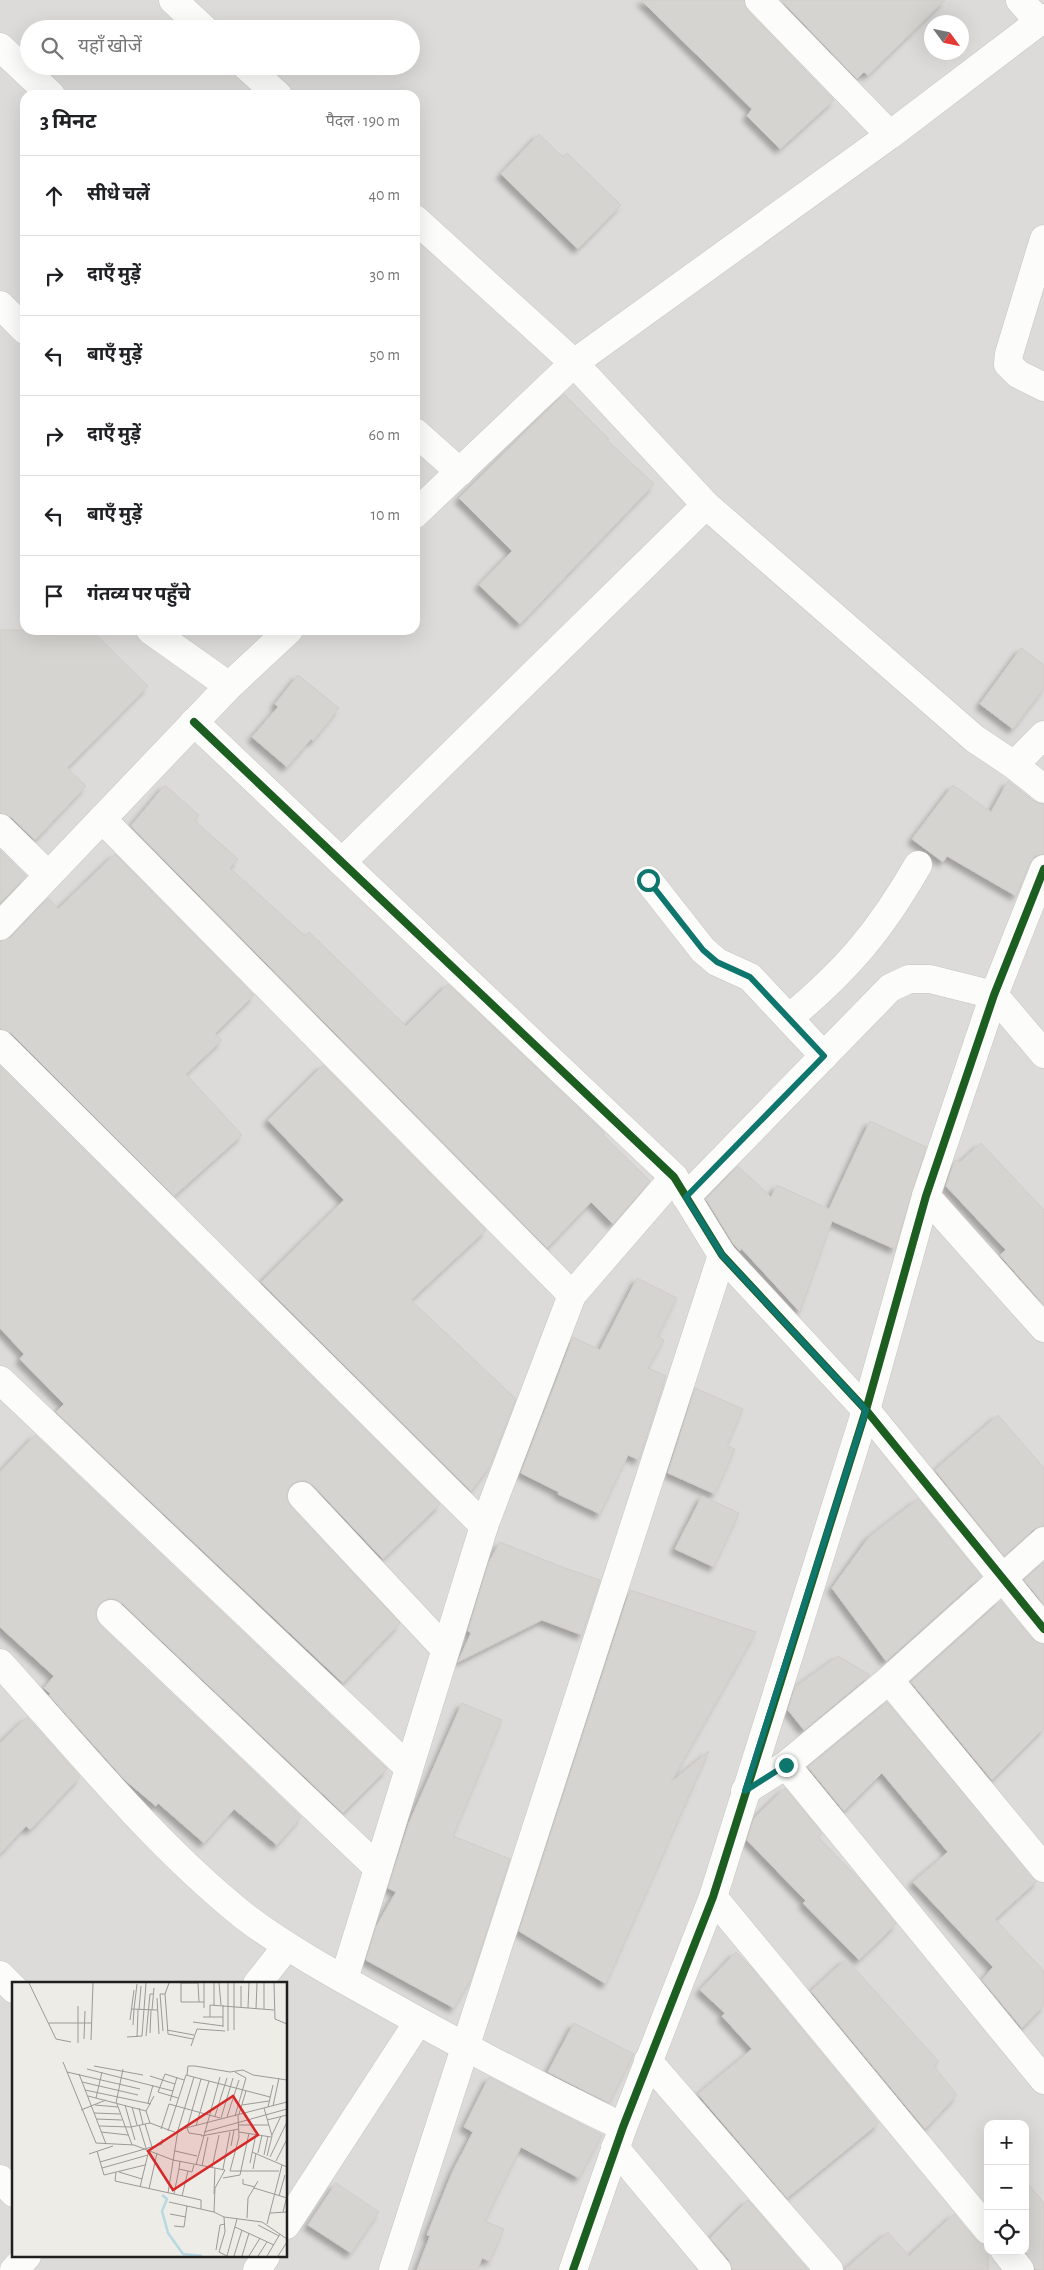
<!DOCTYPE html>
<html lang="hi">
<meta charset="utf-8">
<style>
:root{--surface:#fff;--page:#f6f6f6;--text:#202124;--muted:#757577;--line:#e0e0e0}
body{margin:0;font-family:"Alegreya Sans","Noto Sans Devanagari",sans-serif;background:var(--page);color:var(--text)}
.controls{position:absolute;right:15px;bottom:15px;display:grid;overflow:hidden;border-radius:10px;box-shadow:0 5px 20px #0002}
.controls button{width:45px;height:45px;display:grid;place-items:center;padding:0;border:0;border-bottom:1px solid var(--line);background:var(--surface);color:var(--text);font:25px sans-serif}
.compass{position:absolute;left:924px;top:15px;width:45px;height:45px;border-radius:50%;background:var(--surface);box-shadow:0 5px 20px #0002;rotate:123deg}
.stop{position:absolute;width:15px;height:15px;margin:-11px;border:4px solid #0f766e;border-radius:50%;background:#fff}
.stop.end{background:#0f766e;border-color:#fff;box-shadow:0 1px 5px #0008}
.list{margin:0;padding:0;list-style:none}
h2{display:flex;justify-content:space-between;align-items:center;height:65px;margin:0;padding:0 20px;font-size:21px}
h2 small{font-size:16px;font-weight:400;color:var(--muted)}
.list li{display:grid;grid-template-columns:32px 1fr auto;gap:15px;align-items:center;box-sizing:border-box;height:80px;padding:0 20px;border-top:1px solid var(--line)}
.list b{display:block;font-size:19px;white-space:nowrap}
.list em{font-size:16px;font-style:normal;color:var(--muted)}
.icon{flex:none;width:28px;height:28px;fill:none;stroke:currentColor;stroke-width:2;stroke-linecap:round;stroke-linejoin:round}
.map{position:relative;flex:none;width:1044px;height:2270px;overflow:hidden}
.search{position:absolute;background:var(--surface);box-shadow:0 5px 20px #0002;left:20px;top:20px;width:400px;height:55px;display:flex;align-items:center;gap:12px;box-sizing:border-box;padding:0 18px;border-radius:28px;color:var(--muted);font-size:19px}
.panel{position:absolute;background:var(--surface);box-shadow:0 5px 20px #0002;left:20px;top:90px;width:400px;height:545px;border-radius:15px}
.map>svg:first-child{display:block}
.residential{fill:#dcdbd9;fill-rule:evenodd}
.building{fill:#d6d4d0;stroke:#d0cdc8;filter:url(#shadow)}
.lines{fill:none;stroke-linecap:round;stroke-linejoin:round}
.minor-casing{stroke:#c6c6c3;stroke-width:29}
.minor{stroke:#fcfcfb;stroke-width:28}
.cycleway-casing{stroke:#fff;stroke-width:11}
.cycleway{stroke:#1b5e20;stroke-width:8}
.route{stroke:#0f766e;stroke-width:6}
.inset-river{fill:none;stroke:#b8d8e4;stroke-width:2.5}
.inset-road{fill:none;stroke:#9b9a97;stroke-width:1}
.view{fill:#d62828;fill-opacity:0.15;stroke:#d62828;stroke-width:2.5}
.inset-edge{fill:none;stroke:#1f1f1f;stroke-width:2.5}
</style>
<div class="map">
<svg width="1044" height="2270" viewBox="0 0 1044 2270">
<defs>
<filter id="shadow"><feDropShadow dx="-4.5" dy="4.5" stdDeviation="2.5" flood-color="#0004"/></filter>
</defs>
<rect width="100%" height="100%" fill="#edece7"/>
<path class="residential" d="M0 0H1044V2270H0ZM932 22H962V52H932ZM29 29H411V66H29ZM25 95H415V630H25ZM14 1984H286V2256H14ZM988 2124H1025V2251H988Z"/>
<g class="building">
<path d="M641 0H744L748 11 834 100 780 149 747 116 752 109Z"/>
<path d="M781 0H945L868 75 864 72 857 79Z"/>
<path d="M539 134 563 157 567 153 621 205 578 249 501 174Z"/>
<path d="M564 394 609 439 607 440 654 484 520 624 479 585 512 551 459 498Z"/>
<path d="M0 630H91L148 686 67 768 86 786 35 840 11 817 0 813Z"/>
<path d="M1021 648 1044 665V688L1013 729 980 704Z"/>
<path d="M298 675 339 708 313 741 311 739 287 767 252 737 278 707 275 704Z"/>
<path d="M1008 781 1034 801 1044 804V854L1035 856 1030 863 1016 896 947 856 943 862 912 839 953 785 991 812Z"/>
<path d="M165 785 199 815 195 821 238 859 230 868 305 936 309 932 406 1026 448 984 605 1133 603 1135 650 1181 613 1224 591 1202 547 1248 131 826Z"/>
<path d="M0 850 26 876 0 903Z"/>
<path d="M115 854 254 995 215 1034 222 1040 186 1074 242 1135 174 1196 11 1033 0 1029V941L11 937 48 898 58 909Z"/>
<path d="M323 1065 486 1230 411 1300 516 1399 490 1466 471 1491 261 1282 344 1200 268 1120Z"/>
<path d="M0 1066 440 1504 383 1559 313 1485 306 1481H298L292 1484 287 1491V1499L291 1507 400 1623 343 1683 56 1412 64 1404 20 1359 24 1354 0 1328Z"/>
<path d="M870 1121 926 1147 895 1249 832 1221 800 1312 741 1248 740 1251 733 1243 706 1199 738 1166 771 1197 777 1185 829 1209Z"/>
<path d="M981 1143 1044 1210V1305L1000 1255 1006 1250 946 1186 955 1160 960 1162Z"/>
<path d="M637 1278 677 1298 658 1336 664 1340 648 1368 666 1376 639 1460 628 1455 600 1514 558 1494 559 1492 521 1473 573 1337 600 1350Z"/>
<path d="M695 1388 743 1409 727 1446 735 1449 715 1494 668 1473Z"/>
<path d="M998 1415 1044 1468V1526L1034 1529 1004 1556 935 1470Z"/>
<path d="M35 1435 387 1769 343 1813 122 1603 115 1599H107L99 1604 96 1610V1618L100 1625 301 1817 277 1845 234 1809 204 1843 158 1803 156 1806 125 1780 49 1695 51 1694 44 1688 54 1676 0 1627V1472Z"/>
<path d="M702 1496 739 1513 714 1567 675 1549Z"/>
<path d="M918 1499 981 1576 886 1661 832 1588 869 1537Z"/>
<path d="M500 1542 562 1567 600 1580 582 1635 542 1620 458 1662 471 1633 468 1631 489 1562Z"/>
<path d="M1044 1562V1604L1024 1580Z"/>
<path d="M630 1590 756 1632 671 1782 709 1751 606 1984 519 1931Z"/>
<path d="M1001 1601 1032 1639 1044 1644V1728L992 1780 911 1682Z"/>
<path d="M838 1656 870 1675 804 1730 788 1710 795 1687Z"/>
<path d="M887 1702 1037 1881 995 1919 1044 1971V2005L1022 2028 982 1980 993 1967 913 1882 948 1852 882 1773 844 1811 808 1767Z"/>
<path d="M462 1703 502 1720 453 1836 510 1859 472 1977 454 2008 366 1960 376 1927 396 1892 388 1888 409 1823Z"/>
<path d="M27 1717 80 1777 30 1830 26 1826 0 1854V1743Z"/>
<path d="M785 1788 822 1833 818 1837 864 1884 896 1924 859 1960 803 1903 806 1901 747 1840 754 1818Z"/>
<path d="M736 1952 750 1966 879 2123 787 2198 698 2094 752 2049 722 2016 725 2013 700 1990Z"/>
<path d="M846 1959 939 2062 934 2066 957 2095 925 2129 811 1991Z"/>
<path d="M574 2023 634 2054 609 2103 548 2072Z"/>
<path d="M489 2077 602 2135 579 2178 521 2147 485 2221 504 2229 490 2261 482 2258 477 2270H417L430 2236 427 2235 452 2173 473 2132 464 2127Z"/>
<path d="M1025 2180 1044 2203V2270L1035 2269 1025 2251Z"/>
<path d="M336 2183 379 2212 351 2253 308 2225Z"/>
<path d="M748 2200 808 2270H732L729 2260 710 2238Z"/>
<path d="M954 2214 976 2240 988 2245V2270H844L888 2232 909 2256Z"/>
</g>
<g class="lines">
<g class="minor-casing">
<g id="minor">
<path d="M173 0 204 29"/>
<path d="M759 0 890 135"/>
<path d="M1020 0 1039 22"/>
<path d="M0 47 51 95"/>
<path d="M246 66 278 95"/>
<path d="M415 219 574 363 706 505 975 739 1014 765 1044 789"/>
<path d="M1044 239 1009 354 1008 364 1018 374 1044 387"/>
<path d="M0 305 25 330"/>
<path d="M415 432 460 472"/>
<path d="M415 514 574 363 890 135 1044 18"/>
<path d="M150 630 229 686"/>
<path d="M194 722 674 1177 722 1255 866 1410 1044 1629"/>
<path d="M1014 765 1044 735"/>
<path d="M102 819 572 1295"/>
<path d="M0 828 48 875"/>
<path d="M342 862 706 505"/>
<path d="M648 880 703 950 717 962 750 977 824 1056"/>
<path d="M0 926 229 686 289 630"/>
<path d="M789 1018C847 970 880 931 918 865"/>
<path d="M0 1044 484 1526"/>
<path d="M926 1196 1044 1328"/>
<path d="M686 1197 890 988 909 979H930L994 995 1044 1054"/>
<path d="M0 1380 408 1767"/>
<path d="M302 1496 445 1649"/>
<path d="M111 1614 378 1868"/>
<path d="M0 1663C77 1748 154 1844 244 1916 285 1947 330 1972 375 1997 456 2043 539 2086 623 2127"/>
<path d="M889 1680 1044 1868"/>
<path d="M786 1765 889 1680 1044 1541"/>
<path d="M745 1791 786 1765 1044 2080"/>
<path d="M713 1897 988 2230"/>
<path d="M0 1975 14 1989"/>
<path d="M344 1979 484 1526 572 1295 674 1177"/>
<path d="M257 1984 287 1946"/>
<path d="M648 2061 829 2270"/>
<path d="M615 2148 717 2270"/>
<path d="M0 2179 14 2193"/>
<path d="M286 2225 418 2022"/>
<path d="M1005 2251 1020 2270"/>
<path d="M14 2270 27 2256"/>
<path d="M257 2270 266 2256"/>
<path d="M393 2270 722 1255"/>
<path d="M573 2270 623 2127 713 1897 866 1410 926 1196 994 995 1044 869"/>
</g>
</g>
<use href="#minor" class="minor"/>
<g class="cycleway-casing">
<g id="cycleway">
<path d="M194 722 674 1177 722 1255 866 1410 1044 1629"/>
<path d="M573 2270 623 2127 713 1897 866 1410 926 1196 994 995 1044 869"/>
</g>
</g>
<use href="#cycleway" class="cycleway"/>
</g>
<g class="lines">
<path class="route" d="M648 880 703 950 717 962 750 977 824 1056 686 1197 722 1255 866 1410 745 1791 786 1765"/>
</g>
<g transform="translate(12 1982)">
<rect width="275" height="275" fill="#edece7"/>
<path class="inset-river" d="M150 213 155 217 150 229 156 251 171 272 190 274"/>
<path class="inset-road" d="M17 1 44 57 59 60M157 1 153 12 156 52 181 57M169 1V20H192M169 1H186M186 1 187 20M202 1V23M207 1 209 23M216 1V49M222 1V48M252 1V27M262 1 263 37 275 42M229 4V25M145 16 147 52M211 23V45M192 26V1M236 26 237 1M119 27 145 28M122 27 125 2M244 27 245 1M127 28 129 4M140 28 142 6M191 35H211M198 35V23L262 28M118 38 122 8M181 40 211 44M37 41H79M121 43 122 27M155 48 182 53M151 49 148 12H153M138 51 139 28M134 54 138 12H141M115 55 130 54 134 1M125 55 126 28M72 57 73 29M79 58 81 1M66 61V24M179 64 185 47 213 49M51 80 84 161 122 163 161 178 213 188 203 206 202 230 212 235 250 240 275 257M82 84 131 93M75 87 161 109M55 90 128 107M67 92 94 162M175 93 176 84H183L218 90 231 88 241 93 275 98M138 94 163 102M189 97 175 146 177 151 190 153M70 100 126 113M73 108 139 122M76 114 134 129M84 116 90 90M166 116 146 110 153 92 172 98M158 119 165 95M104 121 111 87M136 121 141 103M105 122 120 163M83 123 106 125M113 123 123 158M230 123 257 119M261 124 267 96M120 125 125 143M256 125 261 103M127 126 131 142M252 126 260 154 255 174M69 128 94 118M82 131 108 132M227 132 234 109M203 134 215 96M223 134 234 96 223 90M215 135 227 98M209 136 221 96M84 137 110 138M255 138 275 133M138 141 134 129 142 114M133 142 140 165M127 143 134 166M227 143H257M87 144 119 145 138 141 165 151M184 144 197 99M149 147 157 122 208 136M166 148 275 120M156 149 174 93 258 115M89 150 116 153M192 150 275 127M227 150 259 155M260 153 269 134M189 154 227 147M219 164 222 148M85 169 92 193 133 183M163 169 185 174M240 170 275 185M246 171 250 153M77 172 101 164M252 173 256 154M258 175 275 140M168 179 167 187 180 190 182 183M264 179 275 157M88 180 150 162V157M238 181 244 152M184 183 208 95M190 184 196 155M90 186 136 173M200 186 207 153M211 187 218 150M241 187 244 171M218 189 227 155 226 133M218 189H267M104 190 103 199 189 218V227M107 190 130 197M211 196 228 193 237 151M231 197V202L243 205M128 205 137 168M242 206 275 216M137 207 145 171M156 211 166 148 182 95M162 212 167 187M202 212 203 186M170 214 176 189M267 214 273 193M157 220 202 230M271 230 275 214M258 231 275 230M158 232 174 235M212 235 213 250 207 270 215 274 225 237M235 236 236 216 246 199M255 242 270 183M246 243 267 254M162 244 172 245 175 224M223 245 262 263M204 268 208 243 213 242M222 274 230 248M230 274 237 251M237 274 248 256M246 274 255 260M255 274 268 252M266 274 275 260"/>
<path class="view" d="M221 114 246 153 161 208 136 169Z"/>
<rect width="275" height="275" class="inset-edge"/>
</g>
</svg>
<div class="controls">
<button>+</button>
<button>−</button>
<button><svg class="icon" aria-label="locate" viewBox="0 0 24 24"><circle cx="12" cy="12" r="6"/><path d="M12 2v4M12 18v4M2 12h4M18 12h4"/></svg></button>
</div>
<svg class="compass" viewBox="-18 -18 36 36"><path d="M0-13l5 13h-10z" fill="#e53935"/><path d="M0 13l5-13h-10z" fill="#757577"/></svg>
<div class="stop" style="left:648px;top:880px"></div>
<div class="stop end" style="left:786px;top:1765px"></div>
<div class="search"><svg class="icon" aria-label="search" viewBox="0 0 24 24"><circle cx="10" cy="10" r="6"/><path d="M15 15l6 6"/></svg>यहाँ खोजें</div>
<section class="panel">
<h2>3 मिनट<small>पैदल · 190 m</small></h2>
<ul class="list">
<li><svg class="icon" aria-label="ahead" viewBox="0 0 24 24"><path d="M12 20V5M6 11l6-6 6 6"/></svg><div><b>सीधे चलें</b></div><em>40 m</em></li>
<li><svg class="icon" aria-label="right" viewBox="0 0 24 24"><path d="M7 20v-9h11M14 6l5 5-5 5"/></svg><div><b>दाएँ मुड़ें</b></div><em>30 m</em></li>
<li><svg class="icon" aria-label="left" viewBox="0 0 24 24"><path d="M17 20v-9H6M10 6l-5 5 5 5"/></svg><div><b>बाएँ मुड़ें</b></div><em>50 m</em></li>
<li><svg class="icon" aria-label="right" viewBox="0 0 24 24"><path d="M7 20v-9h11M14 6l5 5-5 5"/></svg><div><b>दाएँ मुड़ें</b></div><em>60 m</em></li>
<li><svg class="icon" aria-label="left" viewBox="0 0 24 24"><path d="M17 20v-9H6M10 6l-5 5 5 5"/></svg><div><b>बाएँ मुड़ें</b></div><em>10 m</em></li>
<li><svg class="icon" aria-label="arrive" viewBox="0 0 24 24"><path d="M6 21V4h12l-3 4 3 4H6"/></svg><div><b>गंतव्य पर पहुँचे</b></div></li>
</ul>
</section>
</div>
